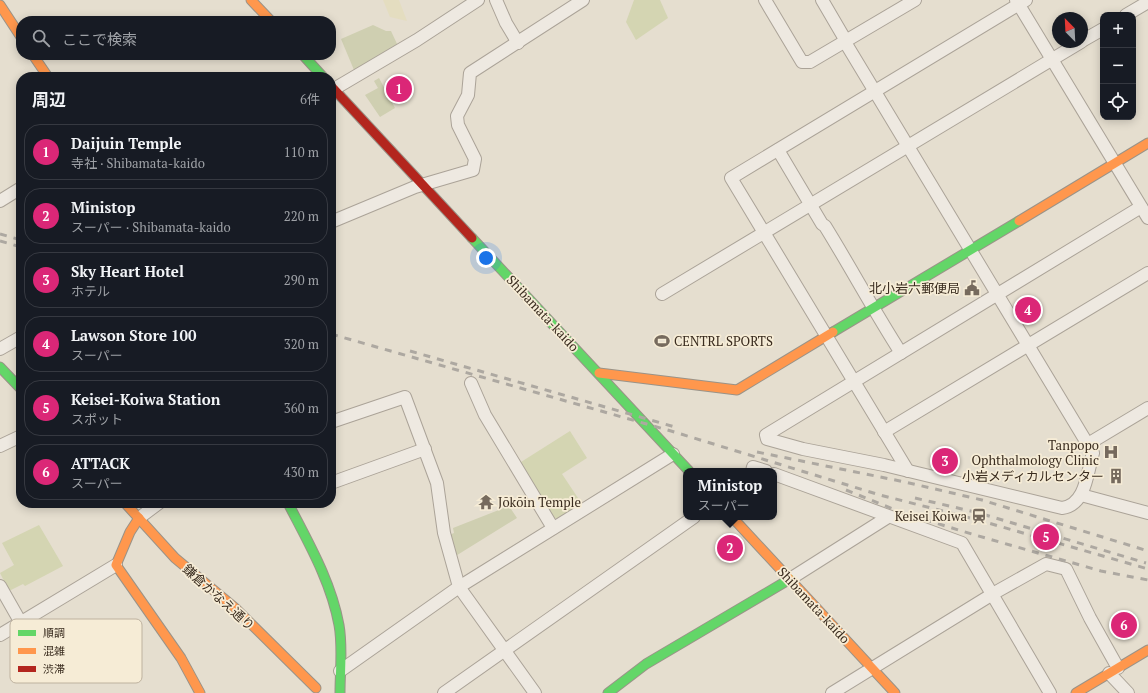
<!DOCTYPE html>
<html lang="ja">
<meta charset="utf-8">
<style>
:root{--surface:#171b24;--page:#20242c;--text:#f1f3f6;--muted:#9ea1a6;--line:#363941;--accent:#db2777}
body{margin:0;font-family:"PT Serif","Noto Sans JP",serif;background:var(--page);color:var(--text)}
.controls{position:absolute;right:12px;top:12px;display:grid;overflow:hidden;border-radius:8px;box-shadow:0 2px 10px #0003}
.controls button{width:36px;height:36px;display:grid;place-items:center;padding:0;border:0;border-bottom:1px solid var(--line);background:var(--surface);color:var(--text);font:20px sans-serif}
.compass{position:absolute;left:1052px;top:12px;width:36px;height:36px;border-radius:50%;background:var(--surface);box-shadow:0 2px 10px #0003;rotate:336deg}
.you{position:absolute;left:486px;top:258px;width:14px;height:14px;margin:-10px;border:3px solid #fff;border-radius:50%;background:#1a73e8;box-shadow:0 0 0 6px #1a73e833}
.badge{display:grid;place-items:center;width:26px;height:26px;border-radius:50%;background:var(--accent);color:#fff;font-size:13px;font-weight:700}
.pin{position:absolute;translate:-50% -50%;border:2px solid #fff;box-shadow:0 1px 4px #0006}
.popup{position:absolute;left:683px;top:468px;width:94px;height:52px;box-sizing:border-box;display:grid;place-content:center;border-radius:8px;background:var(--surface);filter:drop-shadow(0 1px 3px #0005);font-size:13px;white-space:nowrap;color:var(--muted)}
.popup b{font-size:15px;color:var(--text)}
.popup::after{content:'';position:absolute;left:50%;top:100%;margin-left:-8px;border:8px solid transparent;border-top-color:var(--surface)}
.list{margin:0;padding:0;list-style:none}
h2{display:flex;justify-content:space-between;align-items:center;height:52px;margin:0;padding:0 16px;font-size:17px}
h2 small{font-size:13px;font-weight:400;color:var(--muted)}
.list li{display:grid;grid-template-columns:26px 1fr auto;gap:12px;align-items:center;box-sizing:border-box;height:56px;margin:0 8px 8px;padding:0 8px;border:1px solid var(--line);border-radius:16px}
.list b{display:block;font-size:15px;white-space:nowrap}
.list p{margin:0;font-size:13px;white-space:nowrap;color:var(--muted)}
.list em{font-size:13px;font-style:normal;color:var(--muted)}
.icon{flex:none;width:22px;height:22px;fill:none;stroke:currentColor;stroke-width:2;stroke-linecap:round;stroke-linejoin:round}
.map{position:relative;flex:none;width:1148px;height:693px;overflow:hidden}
.search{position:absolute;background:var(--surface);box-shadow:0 2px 10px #0003;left:16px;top:16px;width:320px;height:44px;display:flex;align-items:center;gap:10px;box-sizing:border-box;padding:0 14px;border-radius:16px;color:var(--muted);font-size:15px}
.panel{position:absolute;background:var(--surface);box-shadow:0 2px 10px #0003;left:16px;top:72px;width:320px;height:436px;border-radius:16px}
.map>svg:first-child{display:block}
.farmland{fill:#e4ddc0}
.green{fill:#d4d5b2}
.cemetery{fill:#cfcfb1}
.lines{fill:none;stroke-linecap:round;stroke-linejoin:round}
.street-casing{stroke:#aba398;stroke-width:14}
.fast-casing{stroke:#9a9388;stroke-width:11}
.slow-casing{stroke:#9a9388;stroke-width:11}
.jam-casing{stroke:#9a9388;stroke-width:11}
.street{stroke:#eee9e1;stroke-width:12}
.fast{stroke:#63d668;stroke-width:9}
.slow{stroke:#ff974d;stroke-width:9}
.jam{stroke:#b3261e;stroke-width:9}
.rail{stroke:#ada8a1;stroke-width:3;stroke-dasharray:7 7;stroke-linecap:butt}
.labels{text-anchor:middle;stroke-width:3.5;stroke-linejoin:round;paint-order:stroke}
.poi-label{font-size:13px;fill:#3a2c1f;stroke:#f6ecd6;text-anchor:end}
.street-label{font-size:13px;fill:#3a2c1f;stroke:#f6ecd6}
.key{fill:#f6ecd6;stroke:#beb29f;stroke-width:1}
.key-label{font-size:11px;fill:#3a2c1f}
</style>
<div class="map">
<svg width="1148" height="693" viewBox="0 0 1148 693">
<rect width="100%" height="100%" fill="#e5decf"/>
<path class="farmland" d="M383 0H399L407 21 390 17Z"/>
<g class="green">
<path d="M634 0H660L668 18 636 40 626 22Z"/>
<path d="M570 431 587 458 562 474 582 504 558 519 552 517 521 465V462Z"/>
<path d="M39 525 63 566 25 586 23 584 9 591 0 573 14 565 2 543Z"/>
</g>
<g class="cemetery">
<path d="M373 25 386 31H391L398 46 354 70 341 39Z"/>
<path d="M379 78 395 108 380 117 365 95 378 88 374 81Z"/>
<path d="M509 506 517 518 454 557 449 535 454 533 453 528Z"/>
</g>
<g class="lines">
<g class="street-casing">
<g id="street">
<path d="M496 0 506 23 518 43"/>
<path d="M765 0 802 62H810L915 0"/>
<path d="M822 0 846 41"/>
<path d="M1016 0 1148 218"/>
<path d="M1126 15 1148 2"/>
<path d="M1082 41 1103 29"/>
<path d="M845 42C927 179 1011 315 1093 453 1087 473 1086 505 1062 508L884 465 803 449 767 439 766 435 1141 207"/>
<path d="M334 89 417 40 478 0"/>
<path d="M778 150 822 224 825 226C851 268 874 311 901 353"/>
<path d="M0 201 21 188"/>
<path d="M331 222 415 187 473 170 475 159 458 125 457 116 468 95 470 73 583 0"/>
<path d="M662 294 1081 42"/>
<path d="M0 349 21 337"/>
<path d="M471 383 485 415 553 528"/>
<path d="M331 422 405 397 437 483 444 533 459 587 535 693"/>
<path d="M884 432 1148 273"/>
<path d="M1088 444 1148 408"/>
<path d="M0 446 21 436"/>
<path d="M752 471 753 467 766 471"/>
<path d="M908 471 731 178 1026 0"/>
<path d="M774 474 962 543 1050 693"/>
<path d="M331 483 425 449"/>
<path d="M1081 495 1148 513"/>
<path d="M139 518 159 503"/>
<path d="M790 579 888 517"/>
<path d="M0 586 21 623"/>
<path d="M0 635 116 565"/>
<path d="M340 671 459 587 673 454"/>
<path d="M1109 673 1128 693"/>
<path d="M444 693 694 517"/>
<path d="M832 693 996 592 1046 564 1066 569 1090 618 1118 668"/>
</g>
</g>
<g class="fast-casing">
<g id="fast">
<path d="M303 55 323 77"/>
<path d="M472 238 689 471"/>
<path d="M833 332 1019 221"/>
<path d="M0 367 21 389"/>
<path d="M288 503C308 542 331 581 339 625 343 647 340 670 340 693"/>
<path d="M608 693 646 664 790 579"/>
</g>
</g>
<g class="slow-casing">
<g id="slow">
<path d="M251 0 271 21"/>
<path d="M0 5 21 37"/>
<path d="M33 55 48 77"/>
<path d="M1019 221 1148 143"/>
<path d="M599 373 737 390 833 332"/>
<path d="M125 503 175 558 235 608 316 688"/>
<path d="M732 517 895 693"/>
<path d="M139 518 130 532 116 565 181 658 200 693"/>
<path d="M1076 693 1148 650"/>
</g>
</g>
<g class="jam-casing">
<path id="jam" d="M331 86 472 238"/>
</g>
<use href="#street" class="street"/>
<use href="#fast" class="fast"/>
<use href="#slow" class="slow"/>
<use href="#jam" class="jam"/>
<g class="rail">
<path d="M0 234 21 240"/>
<path d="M0 241 21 247"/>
<path d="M331 334 671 431 880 495 978 520 1148 569"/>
<path d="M410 351 675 427"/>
<path d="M757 452 905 482 982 500 1148 551"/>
<path d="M846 490 903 513 975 535 1101 571 1148 580"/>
<path d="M915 498 979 513 1146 563"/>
</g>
</g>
<defs>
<g id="civic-bare" transform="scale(1.2)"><path d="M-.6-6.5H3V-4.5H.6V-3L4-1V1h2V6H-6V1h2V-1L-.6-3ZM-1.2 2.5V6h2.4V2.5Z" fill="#766a5d" stroke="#f6ecd6" stroke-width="2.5" paint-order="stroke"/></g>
<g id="stadium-bare" transform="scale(1.2)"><path d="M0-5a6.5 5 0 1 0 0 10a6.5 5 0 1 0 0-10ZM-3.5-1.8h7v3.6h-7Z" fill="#766a5d" stroke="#f6ecd6" stroke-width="2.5" paint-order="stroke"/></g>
<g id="hospital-bare" transform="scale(1.2)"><path d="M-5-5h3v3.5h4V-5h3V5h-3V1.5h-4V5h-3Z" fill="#766a5d" stroke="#f6ecd6" stroke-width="2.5" paint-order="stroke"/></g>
<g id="building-bare" transform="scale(1.2)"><path d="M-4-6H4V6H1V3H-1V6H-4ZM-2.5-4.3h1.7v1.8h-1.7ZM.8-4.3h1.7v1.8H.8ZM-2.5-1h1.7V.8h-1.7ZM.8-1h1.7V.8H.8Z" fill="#766a5d" stroke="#f6ecd6" stroke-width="2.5" paint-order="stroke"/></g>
<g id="temple-bare" transform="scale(1.2)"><path d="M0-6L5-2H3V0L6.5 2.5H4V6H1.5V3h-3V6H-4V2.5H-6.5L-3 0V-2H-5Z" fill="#766a5d" stroke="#f6ecd6" stroke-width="2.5" paint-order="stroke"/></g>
<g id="station-bare" transform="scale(1.2)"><path d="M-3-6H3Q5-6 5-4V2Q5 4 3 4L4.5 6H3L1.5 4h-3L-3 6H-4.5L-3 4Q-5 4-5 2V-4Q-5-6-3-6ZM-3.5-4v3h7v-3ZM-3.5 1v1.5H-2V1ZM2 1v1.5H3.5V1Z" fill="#766a5d" stroke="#f6ecd6" stroke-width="2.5" paint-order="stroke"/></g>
</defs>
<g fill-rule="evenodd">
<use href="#civic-bare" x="972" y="288"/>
<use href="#stadium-bare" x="662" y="341"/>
<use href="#hospital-bare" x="1111" y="452"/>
<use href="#building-bare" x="1116" y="476"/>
<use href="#temple-bare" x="486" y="502"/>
<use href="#station-bare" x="979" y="516"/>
</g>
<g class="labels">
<g class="poi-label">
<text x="960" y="293">北小岩六郵便局</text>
<text x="674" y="346" text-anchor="start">CENTRL SPORTS</text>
<text x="1099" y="450">Tanpopo<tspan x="1099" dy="15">Ophthalmology Clinic</tspan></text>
<text x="1104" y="481">小岩メディカルセンター</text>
<text x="498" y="507" text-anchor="start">Jōkōin Temple</text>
<text x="967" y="521">Keisei Koiwa</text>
</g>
<g class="street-label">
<text transform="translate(543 313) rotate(47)" y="5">Shibamata-kaido</text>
<text transform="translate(219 597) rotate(42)" y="5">鎌倉かなえ通り</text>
<text transform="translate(814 605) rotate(47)" y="5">Shibamata-kaido</text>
</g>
</g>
<rect x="10" y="619" width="132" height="64" rx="6" class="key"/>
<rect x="18" y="630" width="18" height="6" fill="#63d668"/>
<rect x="18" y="648" width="18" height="6" fill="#ff974d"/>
<rect x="18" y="666" width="18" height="6" fill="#b3261e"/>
<g class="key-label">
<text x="43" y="637">順調</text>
<text x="43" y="655">混雑</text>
<text x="43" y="673">渋滞</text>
</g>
</svg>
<div class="controls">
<button>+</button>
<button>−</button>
<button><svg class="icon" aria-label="locate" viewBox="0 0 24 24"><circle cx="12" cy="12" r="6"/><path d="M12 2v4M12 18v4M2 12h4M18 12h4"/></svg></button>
</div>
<svg class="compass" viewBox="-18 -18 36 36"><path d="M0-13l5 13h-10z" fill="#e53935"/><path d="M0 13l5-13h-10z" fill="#9ea1a6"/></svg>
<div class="you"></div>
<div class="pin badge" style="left:399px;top:89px">1</div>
<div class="pin badge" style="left:730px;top:548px">2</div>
<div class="popup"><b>Ministop</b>スーパー</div>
<div class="pin badge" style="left:945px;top:461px">3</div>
<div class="pin badge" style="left:1028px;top:310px">4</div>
<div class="pin badge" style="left:1046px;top:537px">5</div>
<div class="pin badge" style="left:1124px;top:625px">6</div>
<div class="search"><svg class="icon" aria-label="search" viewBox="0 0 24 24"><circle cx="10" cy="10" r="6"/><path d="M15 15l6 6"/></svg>ここで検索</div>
<section class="panel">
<h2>周辺<small>6件</small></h2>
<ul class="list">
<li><span class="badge">1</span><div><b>Daijuin Temple</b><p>寺社 · Shibamata-kaido</p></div><em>110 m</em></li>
<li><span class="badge">2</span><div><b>Ministop</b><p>スーパー · Shibamata-kaido</p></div><em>220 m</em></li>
<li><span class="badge">3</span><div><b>Sky Heart Hotel</b><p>ホテル</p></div><em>290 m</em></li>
<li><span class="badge">4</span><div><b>Lawson Store 100</b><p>スーパー</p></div><em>320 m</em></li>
<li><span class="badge">5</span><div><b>Keisei-Koiwa Station</b><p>スポット</p></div><em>360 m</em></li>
<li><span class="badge">6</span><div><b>ATTACK</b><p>スーパー</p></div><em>430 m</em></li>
</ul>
</section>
</div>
